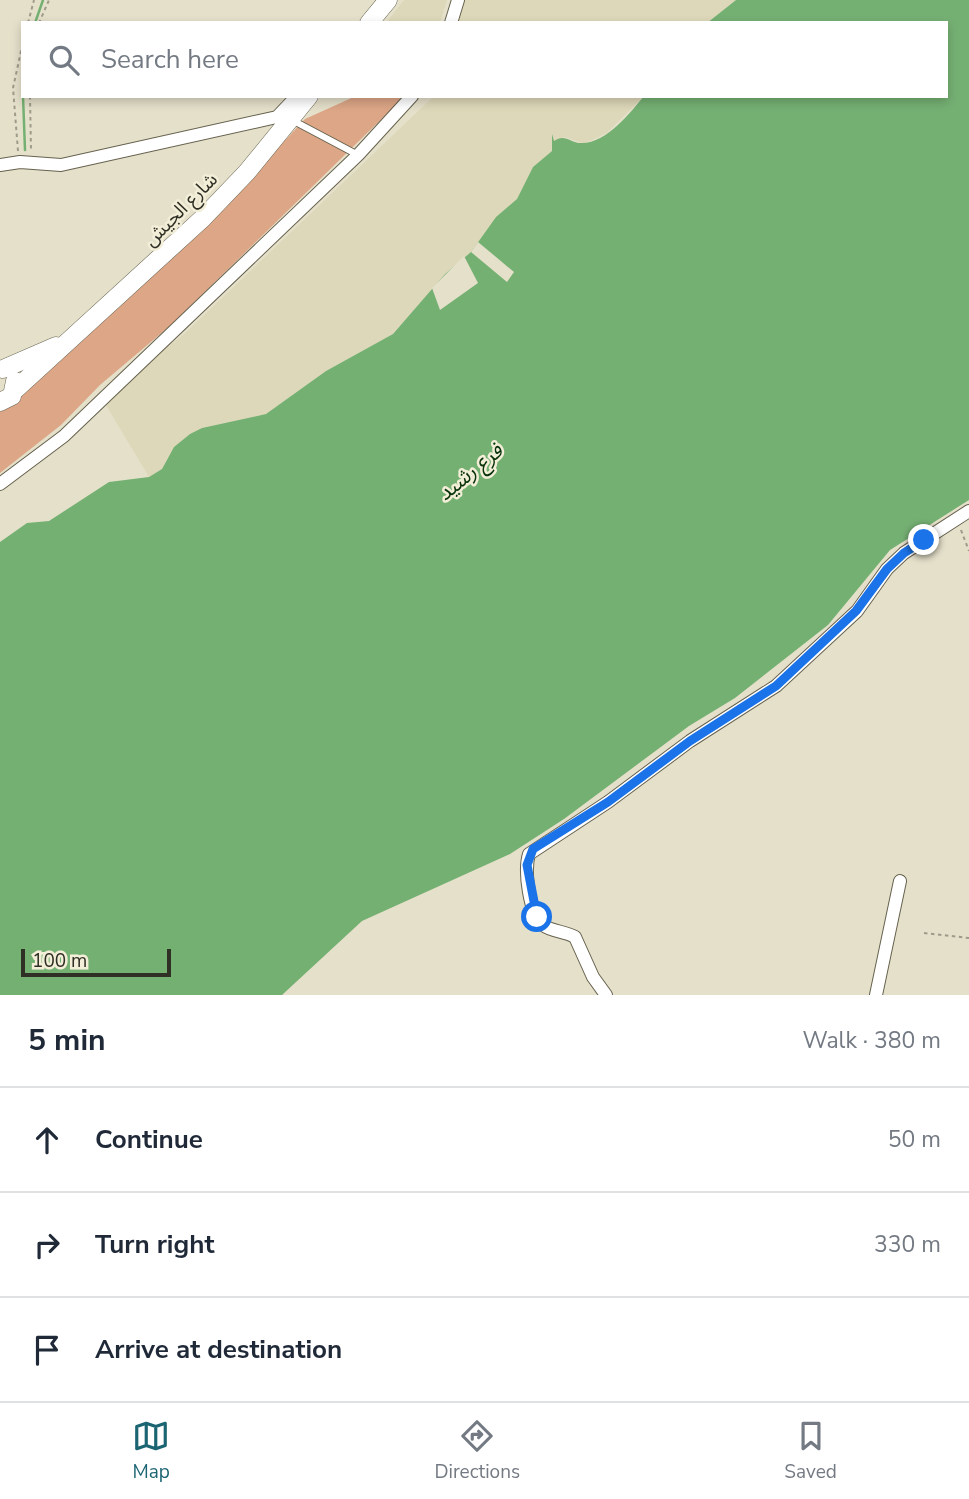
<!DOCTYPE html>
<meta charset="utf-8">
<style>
:root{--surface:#fff;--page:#f2f2f3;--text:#1f2937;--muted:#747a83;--line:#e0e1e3;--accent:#1b6472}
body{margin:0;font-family:"Nunito Sans","Noto Sans Arabic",sans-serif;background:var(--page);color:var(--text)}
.scale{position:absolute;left:21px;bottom:18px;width:150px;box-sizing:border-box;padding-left:7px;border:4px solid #302f26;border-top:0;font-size:19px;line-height:24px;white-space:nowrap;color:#302f26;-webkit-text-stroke:5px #f2eed7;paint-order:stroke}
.stop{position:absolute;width:21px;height:21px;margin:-16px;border:5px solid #1a73e8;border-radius:50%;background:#fff}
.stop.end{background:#1a73e8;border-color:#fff;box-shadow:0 2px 7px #0008}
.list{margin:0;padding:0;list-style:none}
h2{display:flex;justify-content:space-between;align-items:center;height:91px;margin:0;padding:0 28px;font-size:30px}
h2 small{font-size:23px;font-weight:400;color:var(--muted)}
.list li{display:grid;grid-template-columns:46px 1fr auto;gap:21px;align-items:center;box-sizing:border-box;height:105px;padding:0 28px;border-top:2px solid var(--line)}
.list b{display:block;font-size:26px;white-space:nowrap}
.list em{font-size:23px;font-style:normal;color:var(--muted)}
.icon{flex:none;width:38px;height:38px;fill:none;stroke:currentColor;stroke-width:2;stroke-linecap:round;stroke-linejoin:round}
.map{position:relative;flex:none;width:969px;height:995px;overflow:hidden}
.search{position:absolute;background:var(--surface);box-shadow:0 4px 10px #0003;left:21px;right:21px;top:21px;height:77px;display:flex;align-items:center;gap:18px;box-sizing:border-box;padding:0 24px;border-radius:0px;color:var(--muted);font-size:26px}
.sheet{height:406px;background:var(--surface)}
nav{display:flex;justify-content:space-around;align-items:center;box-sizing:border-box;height:98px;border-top:2px solid var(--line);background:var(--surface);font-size:19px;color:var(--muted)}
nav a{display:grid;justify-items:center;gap:4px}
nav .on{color:var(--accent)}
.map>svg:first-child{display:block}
.built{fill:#ded8ba}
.green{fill:#dda687}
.water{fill:#75b073}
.pier{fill:#e5e0ca}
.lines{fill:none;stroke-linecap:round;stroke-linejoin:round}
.stream{stroke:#75b073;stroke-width:2.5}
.lane-casing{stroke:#66624e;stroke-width:8}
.street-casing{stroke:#66624e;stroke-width:14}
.secondary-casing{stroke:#66624e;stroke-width:19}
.path{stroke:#9e9b8a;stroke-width:2;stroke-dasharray:3.5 3.5;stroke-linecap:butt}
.lane{stroke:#fff;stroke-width:6}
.street{stroke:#fff;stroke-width:12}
.secondary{stroke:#fff;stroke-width:18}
.route{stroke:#1a73e8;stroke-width:9}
.labels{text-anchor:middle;stroke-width:5;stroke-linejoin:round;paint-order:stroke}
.street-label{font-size:19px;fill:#302f26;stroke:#f2eed7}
.water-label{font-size:21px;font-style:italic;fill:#08330a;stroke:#f2eed7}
</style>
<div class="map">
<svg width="969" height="995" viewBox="0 0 969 995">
<rect width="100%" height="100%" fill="#e5e0ca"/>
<g class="built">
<path d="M404 0H447L440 23H386Z"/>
<path d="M463 0H736L707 23H457Z"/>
<path d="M434 96H644L607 133 588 142 582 143 565 137 554 142 552 137V151L533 167 517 199 496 217 471 252 445 274 393 334 326 371 266 414 202 428 168 457 162 469 149 477 104 402 110 392 184 334Z"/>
</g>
<path class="green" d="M356 96H405L171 325 100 385 61 425 0 473V412L237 192 305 119Z"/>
<path class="water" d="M736 0H969V500L890 550 828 625 735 698 689 726 564 819 510 854 362 921 282 995H0V542L27 523 49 521 109 482 149 477 162 469 174 447 190 434 202 428 266 414 326 371 393 334 445 274 471 252 496 217 517 199 533 167 552 151V134L554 141C565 133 570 143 581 143 606 144 630 113 644 96H946V23H707Z"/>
<g class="pier">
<path d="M478 242 514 272 507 282 471 252Z"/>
<path d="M464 256 478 283 440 310 432 288Z"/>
</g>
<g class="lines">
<g class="stream">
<path d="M35 23 43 0"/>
<path d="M23 96 25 150"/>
</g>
<g class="lane-casing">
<path id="lane" d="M292 120 358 155"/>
</g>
<g class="street-casing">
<g id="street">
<path d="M451 23 458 0"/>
<path d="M0 165 20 162 61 165 277 117 297 96"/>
<path d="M0 484 64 436 358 155 412 96"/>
<path d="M606 995 593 977 575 937C565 931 552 932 543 925 529 914 524 870 529 854L608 802 690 741 776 686 857 611 887 569 904 553 969 511"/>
<path d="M876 995 900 881"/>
</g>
</g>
<g class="secondary-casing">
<g id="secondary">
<path d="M369 23 388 0"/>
<path d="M3 369 56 346"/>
<path d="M16 389 203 218 247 172 309 96"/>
<path d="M0 402 12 396 15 381"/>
</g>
</g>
<g class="path">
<path d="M28 23 34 0"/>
<path d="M39 23 49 0"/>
<path d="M30 96 31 151"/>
<path d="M18 151 13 88 23 42"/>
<path d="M961 530 969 551"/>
<path d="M924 933 969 938"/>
</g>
<use href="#lane" class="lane"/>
<use href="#street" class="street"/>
<use href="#secondary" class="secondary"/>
</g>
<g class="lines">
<path class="route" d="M537 917 527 865 533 849 608 802 690 741 776 686 856 611 887 569 904 553 924 540"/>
</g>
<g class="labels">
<g class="street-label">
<text transform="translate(180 209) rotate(-45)" y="7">شارع الجيش</text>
</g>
<g class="water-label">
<text transform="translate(470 472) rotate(-39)" y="7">فرع رشيد</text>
</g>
</g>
</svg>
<div class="scale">100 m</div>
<div class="stop" style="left:537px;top:917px"></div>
<div class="stop end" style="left:924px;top:540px"></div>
<div class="search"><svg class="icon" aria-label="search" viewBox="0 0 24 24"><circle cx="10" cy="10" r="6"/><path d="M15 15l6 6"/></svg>Search here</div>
</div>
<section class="sheet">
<h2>5 min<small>Walk · 380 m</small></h2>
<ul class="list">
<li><svg class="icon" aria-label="ahead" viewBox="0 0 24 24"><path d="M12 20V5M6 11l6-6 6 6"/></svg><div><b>Continue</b></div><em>50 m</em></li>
<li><svg class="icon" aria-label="right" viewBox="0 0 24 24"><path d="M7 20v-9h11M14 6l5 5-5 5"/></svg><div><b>Turn right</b></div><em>330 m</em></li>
<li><svg class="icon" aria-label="arrive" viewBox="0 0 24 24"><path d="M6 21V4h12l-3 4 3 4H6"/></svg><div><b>Arrive at destination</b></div></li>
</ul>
</section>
<nav>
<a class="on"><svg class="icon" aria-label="map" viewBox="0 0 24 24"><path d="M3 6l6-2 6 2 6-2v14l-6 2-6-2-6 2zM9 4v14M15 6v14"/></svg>Map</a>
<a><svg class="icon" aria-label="directions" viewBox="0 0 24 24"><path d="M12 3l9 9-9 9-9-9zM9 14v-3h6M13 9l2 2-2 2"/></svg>Directions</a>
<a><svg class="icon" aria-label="saved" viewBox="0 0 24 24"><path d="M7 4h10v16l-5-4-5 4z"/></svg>Saved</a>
</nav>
